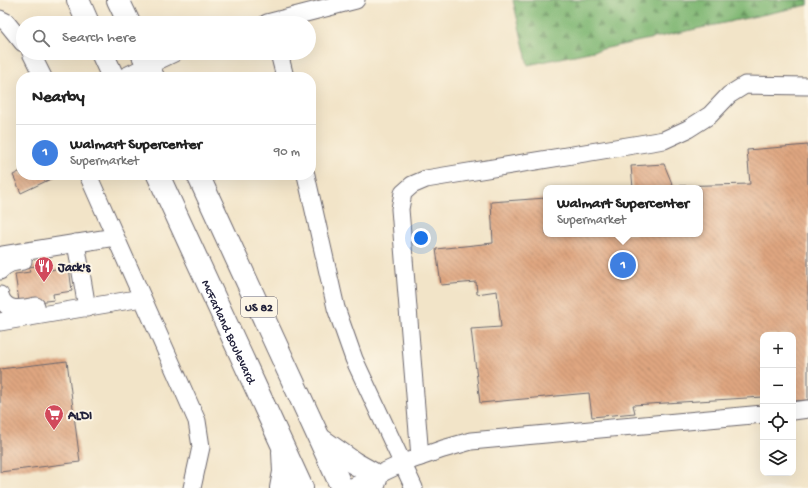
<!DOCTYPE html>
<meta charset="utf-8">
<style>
:root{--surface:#fff;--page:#f6f6f6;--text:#222;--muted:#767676;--line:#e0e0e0;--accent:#d1495b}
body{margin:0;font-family:"Gochi Hand",sans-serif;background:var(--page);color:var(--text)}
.controls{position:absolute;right:12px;bottom:12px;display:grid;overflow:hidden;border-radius:8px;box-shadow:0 4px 16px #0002}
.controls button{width:36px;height:36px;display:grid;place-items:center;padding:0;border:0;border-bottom:1px solid var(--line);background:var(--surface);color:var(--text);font:20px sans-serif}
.you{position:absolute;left:421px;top:238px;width:14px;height:14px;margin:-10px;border:3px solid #fff;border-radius:50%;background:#1a73e8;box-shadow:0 0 0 6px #1a73e833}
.badge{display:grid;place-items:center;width:26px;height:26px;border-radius:50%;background:var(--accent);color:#fff;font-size:13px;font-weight:700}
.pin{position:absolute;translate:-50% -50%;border:2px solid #fff;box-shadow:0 1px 4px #0006}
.popup{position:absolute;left:543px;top:185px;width:160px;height:52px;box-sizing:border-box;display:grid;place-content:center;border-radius:8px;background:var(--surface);filter:drop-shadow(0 1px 3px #0005);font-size:13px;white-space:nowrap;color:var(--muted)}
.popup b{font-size:15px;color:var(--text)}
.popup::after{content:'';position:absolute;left:50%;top:100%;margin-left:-8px;border:8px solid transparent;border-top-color:var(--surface)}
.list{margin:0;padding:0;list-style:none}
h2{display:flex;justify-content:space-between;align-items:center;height:52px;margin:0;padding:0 16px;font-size:17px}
h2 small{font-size:13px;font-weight:400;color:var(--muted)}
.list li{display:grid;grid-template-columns:26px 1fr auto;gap:12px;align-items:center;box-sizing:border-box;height:56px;padding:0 16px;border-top:1px solid var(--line)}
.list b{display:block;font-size:15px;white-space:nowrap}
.list p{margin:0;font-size:13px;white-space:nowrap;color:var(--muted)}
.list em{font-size:13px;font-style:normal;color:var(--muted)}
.icon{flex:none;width:22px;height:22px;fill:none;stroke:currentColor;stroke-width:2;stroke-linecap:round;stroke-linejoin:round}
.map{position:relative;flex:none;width:808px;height:488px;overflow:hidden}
.search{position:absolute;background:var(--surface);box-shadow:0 4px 16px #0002;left:16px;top:16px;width:300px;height:44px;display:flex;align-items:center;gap:10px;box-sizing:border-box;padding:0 14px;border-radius:22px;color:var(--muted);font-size:15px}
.panel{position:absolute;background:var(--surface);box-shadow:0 4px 16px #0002;left:16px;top:72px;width:300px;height:108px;border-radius:16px}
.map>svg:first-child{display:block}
.forest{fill:url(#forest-firs);stroke:#526d58}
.building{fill:url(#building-back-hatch)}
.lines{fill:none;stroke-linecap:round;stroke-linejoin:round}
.minor-casing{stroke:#6b666c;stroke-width:19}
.highway-casing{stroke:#6b666c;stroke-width:24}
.minor{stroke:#fff;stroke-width:17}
.highway{stroke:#fff;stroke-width:22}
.labels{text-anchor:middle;stroke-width:4;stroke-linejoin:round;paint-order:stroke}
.shield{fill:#fcf5e5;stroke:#63616e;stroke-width:1}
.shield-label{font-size:12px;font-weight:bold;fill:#22223b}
.poi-label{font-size:13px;font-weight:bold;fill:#22223b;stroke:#fcf5e5;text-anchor:start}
.street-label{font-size:13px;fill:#22223b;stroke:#fcf5e5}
</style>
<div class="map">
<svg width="808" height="488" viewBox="0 0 808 488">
<defs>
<pattern id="forest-firs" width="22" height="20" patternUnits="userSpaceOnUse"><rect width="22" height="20" fill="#81b874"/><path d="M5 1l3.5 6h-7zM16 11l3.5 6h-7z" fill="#699560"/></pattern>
<pattern id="building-back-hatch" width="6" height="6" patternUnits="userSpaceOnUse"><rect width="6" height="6" fill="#dfa680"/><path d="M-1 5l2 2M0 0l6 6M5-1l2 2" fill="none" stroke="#b4876a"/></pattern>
</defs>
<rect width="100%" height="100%" fill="#fcf5e5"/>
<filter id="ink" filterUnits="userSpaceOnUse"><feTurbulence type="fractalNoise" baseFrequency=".025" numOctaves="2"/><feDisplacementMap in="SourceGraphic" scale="8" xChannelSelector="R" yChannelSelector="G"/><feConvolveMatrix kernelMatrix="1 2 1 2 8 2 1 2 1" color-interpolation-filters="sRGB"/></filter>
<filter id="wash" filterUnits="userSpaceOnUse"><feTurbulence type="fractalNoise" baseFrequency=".012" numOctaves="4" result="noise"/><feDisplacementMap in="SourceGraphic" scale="16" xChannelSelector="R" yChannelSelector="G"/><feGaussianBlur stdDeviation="0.9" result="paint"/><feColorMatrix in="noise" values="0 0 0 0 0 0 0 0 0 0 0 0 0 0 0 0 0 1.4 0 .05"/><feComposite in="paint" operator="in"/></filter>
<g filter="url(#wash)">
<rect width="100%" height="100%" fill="#f2e4c8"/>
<path class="forest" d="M513 0H808V5L528 65Z"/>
<g id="blocks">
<g class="building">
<path d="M808 145V400L793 401V335H763V397L633 405 635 413 592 417 589 393 480 403 471 329 501 327 497 291 477 294 476 282 441 285 436 249 493 243 491 202 546 198V234H700V188H633L631 166 664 164 673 186 750 184 747 150Z"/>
<path d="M21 171V175H59L21 193 13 175Z"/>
<path d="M49 264 50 270 69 267 72 291 53 294 54 300 38 302 19 301 15 274 30 272 29 267Z"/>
<path d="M67 361 80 462 0 472V369Z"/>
</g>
</g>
</g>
<g filter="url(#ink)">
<use href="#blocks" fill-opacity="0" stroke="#6b666c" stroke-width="1"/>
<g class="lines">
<g class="minor-casing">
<g id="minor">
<path d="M0 19 6 22 23 43"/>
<path d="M267 23 356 0"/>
<path d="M31 53 43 77"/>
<path d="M279 53 285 77"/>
<path d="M124 77 174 53"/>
<path d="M88 175 197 421 201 447 192 488"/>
<path d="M306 175 336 308 354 359 414 488"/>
<path d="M76 243 87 308"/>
<path d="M0 257 3 255 115 237"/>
<path d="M0 271C6 263 14 262 23 261"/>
<path d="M0 295C5 313 22 309 36 306"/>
<path d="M0 322 142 298"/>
<path d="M793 411 808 409"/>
<path d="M420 457 400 209 403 193 412 185 426 179 664 140 688 129 710 115 729 95 745 85 808 86"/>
<path d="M350 488 403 463 443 449 471 441 763 414"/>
</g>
</g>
<g class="highway-casing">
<g id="highway">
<path d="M78 0 88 23"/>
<path d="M118 0 129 23"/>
<path d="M102 53 113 77"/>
<path d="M142 53 153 77"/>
<path id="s1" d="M158 175 302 488"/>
<path d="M198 175 342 488"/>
<path d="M320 439 354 463 377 476 373 488"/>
<path d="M281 488 284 472 283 452"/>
</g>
</g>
<use href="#minor" class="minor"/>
<use href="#highway" class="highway"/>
</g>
</g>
<defs>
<g id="restaurant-pin" transform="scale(1)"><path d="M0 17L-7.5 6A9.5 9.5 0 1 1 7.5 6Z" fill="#d1495b" stroke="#fcf5e5"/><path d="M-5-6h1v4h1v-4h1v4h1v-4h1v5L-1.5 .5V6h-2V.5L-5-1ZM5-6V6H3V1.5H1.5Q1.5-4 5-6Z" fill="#fff"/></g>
<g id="supermarket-pin" transform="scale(1)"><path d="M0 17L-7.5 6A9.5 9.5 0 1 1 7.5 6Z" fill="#d1495b" stroke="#fcf5e5"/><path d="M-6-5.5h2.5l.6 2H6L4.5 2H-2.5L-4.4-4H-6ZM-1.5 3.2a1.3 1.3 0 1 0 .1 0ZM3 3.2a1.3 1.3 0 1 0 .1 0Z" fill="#fff"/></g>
</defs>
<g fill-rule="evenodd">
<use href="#restaurant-pin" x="44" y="266"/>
<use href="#supermarket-pin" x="54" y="414"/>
</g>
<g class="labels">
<rect class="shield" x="241" y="297" width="36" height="20" rx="3"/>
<g class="shield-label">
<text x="259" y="311">US 82</text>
</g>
<g class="poi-label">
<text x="58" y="271">Jack's</text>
<text x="68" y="419">ALDI</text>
</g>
<g class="street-label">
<text dy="5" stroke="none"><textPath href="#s1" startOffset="172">McFarland Boulevard</textPath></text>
</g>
</g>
</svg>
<div class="controls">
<button>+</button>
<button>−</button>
<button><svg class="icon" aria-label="locate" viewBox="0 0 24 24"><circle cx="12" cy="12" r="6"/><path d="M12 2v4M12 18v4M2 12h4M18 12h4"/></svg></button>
<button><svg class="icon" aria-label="layers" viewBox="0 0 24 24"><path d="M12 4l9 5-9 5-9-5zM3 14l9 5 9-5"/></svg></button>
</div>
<div class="you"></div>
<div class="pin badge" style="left:623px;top:265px;background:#3f7fe0">1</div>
<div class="popup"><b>Walmart Supercenter</b>Supermarket</div>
<div class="search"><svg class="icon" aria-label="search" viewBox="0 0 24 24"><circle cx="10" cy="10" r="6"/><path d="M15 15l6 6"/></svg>Search here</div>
<section class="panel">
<h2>Nearby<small></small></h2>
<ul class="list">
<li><span class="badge" style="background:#3f7fe0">1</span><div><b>Walmart Supercenter</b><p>Supermarket</p></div><em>90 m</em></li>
</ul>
</section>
</div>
